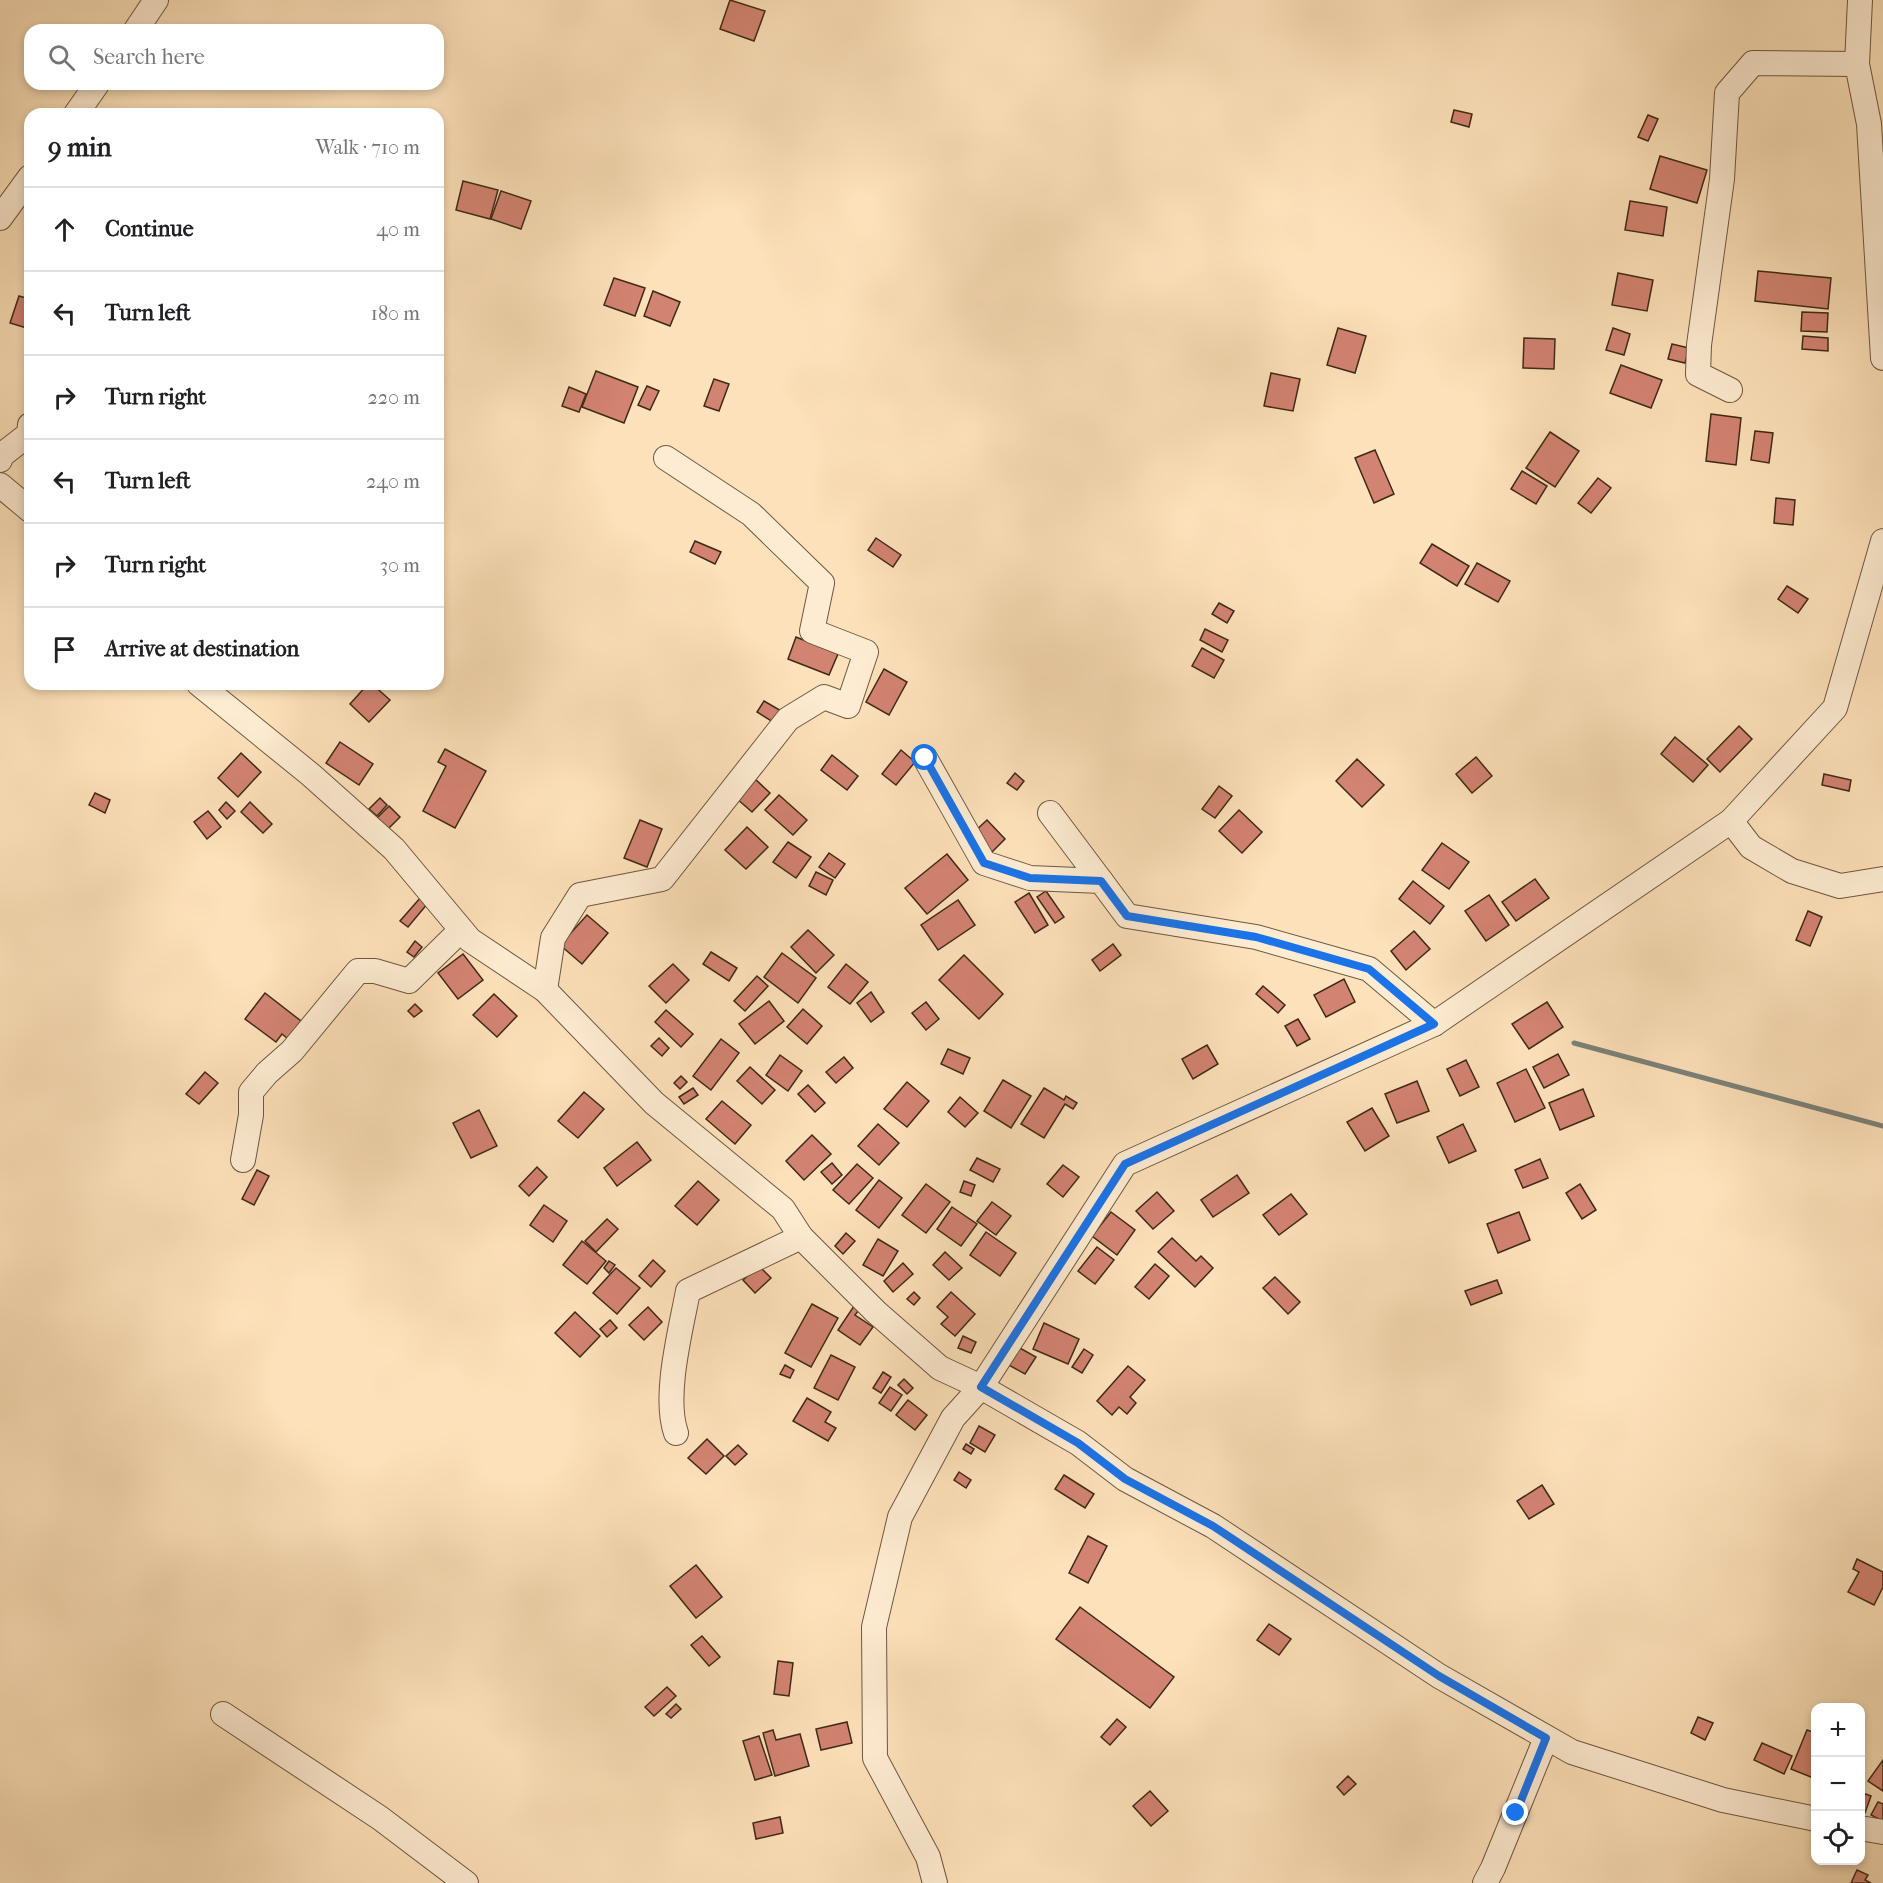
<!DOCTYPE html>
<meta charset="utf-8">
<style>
:root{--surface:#fff;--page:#f6f6f6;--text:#202124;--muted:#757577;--line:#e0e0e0}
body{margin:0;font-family:"IM FELL French Canon",serif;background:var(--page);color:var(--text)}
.controls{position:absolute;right:18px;bottom:18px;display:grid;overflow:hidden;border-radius:12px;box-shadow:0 3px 9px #0003}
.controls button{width:54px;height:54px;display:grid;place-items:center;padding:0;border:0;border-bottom:2px solid var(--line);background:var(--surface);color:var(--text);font:30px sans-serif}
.stop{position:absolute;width:18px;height:18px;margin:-14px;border:4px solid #1a73e8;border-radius:50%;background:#fff}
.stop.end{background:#1a73e8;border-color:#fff;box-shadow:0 2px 6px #0008}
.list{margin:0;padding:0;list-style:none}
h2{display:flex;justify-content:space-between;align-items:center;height:78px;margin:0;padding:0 24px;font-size:26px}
h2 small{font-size:20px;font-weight:400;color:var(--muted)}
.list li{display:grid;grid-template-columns:39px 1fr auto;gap:18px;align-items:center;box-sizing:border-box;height:84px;padding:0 24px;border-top:2px solid var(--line)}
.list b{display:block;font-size:22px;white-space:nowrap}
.list em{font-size:20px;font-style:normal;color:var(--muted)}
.icon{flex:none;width:33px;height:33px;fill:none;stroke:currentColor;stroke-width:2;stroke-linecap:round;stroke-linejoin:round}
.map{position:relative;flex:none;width:1883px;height:1883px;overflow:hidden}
.search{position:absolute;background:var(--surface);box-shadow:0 3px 9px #0003;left:24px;top:24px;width:420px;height:66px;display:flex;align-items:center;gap:15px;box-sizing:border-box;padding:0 21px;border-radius:18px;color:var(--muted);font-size:22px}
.panel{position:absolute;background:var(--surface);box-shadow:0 3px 9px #0003;left:24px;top:108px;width:420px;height:582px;border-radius:18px}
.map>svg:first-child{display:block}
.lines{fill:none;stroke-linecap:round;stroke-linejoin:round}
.stream{stroke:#7b8179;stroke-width:5}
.building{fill:#d38372;stroke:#3d2a15;stroke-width:1.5}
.minor-casing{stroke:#6d583e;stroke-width:26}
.minor{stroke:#feecd2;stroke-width:24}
.route{stroke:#1a73e8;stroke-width:8}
</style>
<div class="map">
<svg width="1883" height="1883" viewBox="0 0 1883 1883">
<rect width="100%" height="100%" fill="#fde1ba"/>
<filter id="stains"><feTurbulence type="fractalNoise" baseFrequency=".00333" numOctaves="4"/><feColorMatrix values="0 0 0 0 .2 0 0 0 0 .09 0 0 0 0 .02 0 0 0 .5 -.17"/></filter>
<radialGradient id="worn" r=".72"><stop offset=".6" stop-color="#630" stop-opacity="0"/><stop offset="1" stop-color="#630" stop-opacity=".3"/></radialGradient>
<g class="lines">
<path class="stream" d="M1574 1043 1883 1126"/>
</g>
<g class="building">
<path d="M730 0 765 11 754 41 720 29Z"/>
<path d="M1454 110 1472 114 1469 127 1451 122Z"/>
<path d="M1648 115 1658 119 1648 141 1638 137Z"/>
<path d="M1660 156 1707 170 1697 203 1650 189Z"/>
<path d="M463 181 498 190 490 219 456 210Z"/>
<path d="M501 191 531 201 521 229 491 219Z"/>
<path d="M1630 201 1667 207 1663 236 1625 230Z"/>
<path d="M1758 271 1831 278 1828 309 1755 301Z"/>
<path d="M1618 273 1653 280 1647 311 1612 305Z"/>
<path d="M614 278 645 288 635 316 604 305Z"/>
<path d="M653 291 680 302 670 326 644 316Z"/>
<path d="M19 296 30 299V329L10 323Z"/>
<path d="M1802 312 1828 313 1827 332 1801 331Z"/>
<path d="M1338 328 1366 336 1355 373 1327 365Z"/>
<path d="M1613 328 1630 334 1624 355 1606 350Z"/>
<path d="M1803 336 1828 338V351L1802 349Z"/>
<path d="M1524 338 1555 339 1554 369 1523 368Z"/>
<path d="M1672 344 1689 348 1685 363 1668 359Z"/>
<path d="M1621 365 1662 380 1651 408 1610 393Z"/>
<path d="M596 371 638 387 624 423 582 407Z"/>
<path d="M1271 373 1300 379 1293 411 1264 406Z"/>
<path d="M714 379 729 384 719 411 704 406Z"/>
<path d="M647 386 659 391 650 410 638 405Z"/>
<path d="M569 387 586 394 579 412 562 406Z"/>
<path d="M1711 414 1741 418 1736 465 1706 461Z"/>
<path d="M1755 431 1773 433 1769 463 1751 460Z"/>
<path d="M1550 432 1579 451 1555 487 1526 468Z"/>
<path d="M1375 450 1394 494 1374 503 1355 458Z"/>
<path d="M1522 471 1547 486 1536 504 1511 489Z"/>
<path d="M1598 478 1611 488 1591 513 1578 503Z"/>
<path d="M1776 498 1795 500 1793 525 1774 523Z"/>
<path d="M876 538 901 555 893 567 868 550Z"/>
<path d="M695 541 721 552 715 564 690 552Z"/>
<path d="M1432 544 1469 566 1457 586 1420 563Z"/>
<path d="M1477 563 1510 581 1498 602 1465 584Z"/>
<path d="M1787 586 1808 599 1798 613 1778 599Z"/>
<path d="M1219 603 1234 611 1227 623 1212 614Z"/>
<path d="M1205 629 1228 640 1222 652 1200 640Z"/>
<path d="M796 637 838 654 829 675 788 659Z"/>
<path d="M1202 648 1224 660 1214 678 1192 666Z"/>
<path d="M884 669 907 682 889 715 866 702Z"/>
<path d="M368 684H372L390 700 369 722 350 704Z"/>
<path d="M764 701 783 712 776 724 757 712Z"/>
<path d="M1739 726 1752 739 1720 772 1707 759Z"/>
<path d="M1675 737 1708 765 1693 782 1661 754Z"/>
<path d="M340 742 373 764 359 785 326 763Z"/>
<path d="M445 749 486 771 455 828 423 811 446 766 438 762Z"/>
<path d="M901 750 915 762 896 785 882 774Z"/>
<path d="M241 753 261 772 238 797 218 778Z"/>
<path d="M832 755 858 776 847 790 821 770Z"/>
<path d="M1476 757 1492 776 1472 793 1456 774Z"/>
<path d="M1357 759 1384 785 1362 807 1336 781Z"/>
<path d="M1015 773 1024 781 1017 790 1007 783Z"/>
<path d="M1824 774 1851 780 1849 791 1822 785Z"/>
<path d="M754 778 770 793 752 812 736 798Z"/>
<path d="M1219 786 1232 796 1215 818 1202 809Z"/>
<path d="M95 793 110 800 105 813 89 805Z"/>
<path d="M779 795 807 820 793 835 765 810Z"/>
<path d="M380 798 387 805 377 816 369 809Z"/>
<path d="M226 802 235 811 227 819 219 810Z"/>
<path d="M250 802 272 824 263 833 241 812Z"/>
<path d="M389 806 400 817 386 831 375 820Z"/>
<path d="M1239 810 1262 832 1242 853 1219 831Z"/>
<path d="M208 811 221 827 207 839 194 822Z"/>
<path d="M640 820 662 829 647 867 624 858Z"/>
<path d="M987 820 1005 839 991 853 972 834Z"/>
<path d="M747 827 768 847 746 869 725 850Z"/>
<path d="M788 842 811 857 796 878 773 862Z"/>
<path d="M1442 843 1469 862 1449 889 1422 870Z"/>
<path d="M829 853 845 864 835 878 819 867Z"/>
<path d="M947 854 968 880 927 914 905 888Z"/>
<path d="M816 872 833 880 826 895 809 886Z"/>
<path d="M1535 879 1549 898 1516 921 1502 902Z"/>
<path d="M1413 881 1444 906 1430 924 1399 899Z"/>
<path d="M1046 891 1064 917 1055 923 1037 897Z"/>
<path d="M1029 893 1048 925 1035 933 1015 902Z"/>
<path d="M1489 895 1509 925 1486 941 1465 911Z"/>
<path d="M421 897 428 903 408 927 400 921Z"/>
<path d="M958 900 975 925 938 950 921 925Z"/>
<path d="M1808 911 1822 917 1810 946 1796 940Z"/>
<path d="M587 915 608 933 582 964 560 945Z"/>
<path d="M808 930 834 955 816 973 791 947Z"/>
<path d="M1414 931 1430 949 1406 970 1391 951Z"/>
<path d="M415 941 422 947 414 957 407 952Z"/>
<path d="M1113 944 1121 955 1100 971 1092 960Z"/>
<path d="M711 952 737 968 729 981 703 964Z"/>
<path d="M782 953 816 978 798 1003 764 977Z"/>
<path d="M463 954 483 980 458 999 438 973Z"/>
<path d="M964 955 1003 994 979 1019 939 980Z"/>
<path d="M673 964 689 980 666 1003 649 986Z"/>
<path d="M846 964 868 982 850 1004 828 987Z"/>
<path d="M757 976 768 986 745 1011 734 1001Z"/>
<path d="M1344 979 1355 1002 1326 1017 1314 995Z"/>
<path d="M1263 986 1285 1005 1278 1013 1256 994Z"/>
<path d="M871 992 884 1012 871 1022 857 1003Z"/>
<path d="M265 993 301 1021 288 1039 282 1034 276 1042 245 1019Z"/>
<path d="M494 994 517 1016 497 1037 473 1015Z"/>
<path d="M769 1001 784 1021 755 1044 739 1024Z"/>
<path d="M926 1002 939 1019 926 1030 912 1013Z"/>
<path d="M1547 1002 1563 1027 1529 1049 1512 1024Z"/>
<path d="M415 1004 422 1011 414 1017 408 1011Z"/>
<path d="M803 1009 822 1026 807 1044 787 1027Z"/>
<path d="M666 1010 693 1034 681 1047 655 1022Z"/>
<path d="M1298 1019 1310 1039 1297 1046 1285 1026Z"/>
<path d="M659 1038 669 1048 662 1056 651 1046Z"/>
<path d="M721 1039 739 1053 711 1090 693 1076Z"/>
<path d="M1207 1045 1218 1064 1193 1079 1182 1059Z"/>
<path d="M948 1049 970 1058 963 1074 941 1064Z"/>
<path d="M1558 1054 1569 1075 1544 1088 1533 1067Z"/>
<path d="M780 1055 802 1071 788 1091 766 1075Z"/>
<path d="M844 1057 853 1068 836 1083 826 1072Z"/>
<path d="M1466 1060 1479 1087 1460 1096 1447 1069Z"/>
<path d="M750 1067 775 1090 762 1104 737 1081Z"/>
<path d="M1526 1069 1545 1108 1515 1122 1497 1083Z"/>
<path d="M205 1072 218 1083 199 1104 186 1094Z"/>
<path d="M681 1076 687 1082 680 1089 674 1083Z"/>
<path d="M1003 1080 1031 1096 1011 1128 984 1111Z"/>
<path d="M1417 1081 1429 1111 1397 1123 1385 1094Z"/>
<path d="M907 1082 929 1101 907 1127 884 1109Z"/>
<path d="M808 1085 825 1103 815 1112 798 1094Z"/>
<path d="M693 1088 698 1095 684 1104 679 1097Z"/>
<path d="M1044 1088 1064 1100 1066 1096 1077 1103 1073 1109 1065 1104 1044 1138 1021 1124Z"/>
<path d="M1583 1089 1594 1116 1560 1130 1549 1103Z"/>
<path d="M584 1092 604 1109 578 1138 558 1121Z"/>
<path d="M960 1097 978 1113 965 1127 948 1112Z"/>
<path d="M722 1101 751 1125 735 1144 706 1119Z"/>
<path d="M1372 1108 1389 1136 1365 1151 1347 1122Z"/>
<path d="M479 1110 497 1146 471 1158 453 1123Z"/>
<path d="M878 1124 899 1143 879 1165 858 1146Z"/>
<path d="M1463 1124 1476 1151 1449 1163 1437 1137Z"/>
<path d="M812 1135 831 1154 804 1180 786 1161Z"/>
<path d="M637 1142 651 1160 617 1186 604 1168Z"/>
<path d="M977 1158 1000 1169 993 1182 970 1170Z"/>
<path d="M1540 1159 1548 1178 1523 1188 1515 1170Z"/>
<path d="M832 1163 842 1175 832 1184 821 1172Z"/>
<path d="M857 1164 873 1178 849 1204 833 1190Z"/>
<path d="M1063 1165 1079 1177 1063 1197 1047 1184Z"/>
<path d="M537 1167 547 1177 529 1196 519 1186Z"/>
<path d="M257 1170 269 1176 254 1205 242 1199Z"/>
<path d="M1237 1175 1249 1193 1213 1217 1201 1200Z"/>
<path d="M879 1180 902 1198 879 1228 856 1210Z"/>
<path d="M698 1181 719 1200 697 1225 675 1206Z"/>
<path d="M964 1181 975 1185 971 1196 960 1192Z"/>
<path d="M926 1184 950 1202 926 1233 902 1215Z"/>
<path d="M1580 1184 1596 1210 1582 1219 1566 1193Z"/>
<path d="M1157 1192 1174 1211 1153 1229 1136 1211Z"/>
<path d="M1291 1194 1307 1214 1279 1235 1263 1215Z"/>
<path d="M992 1202 1011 1216 996 1235 977 1221Z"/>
<path d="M544 1205 567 1221 553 1242 530 1225Z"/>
<path d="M952 1207 977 1224 961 1246 937 1229Z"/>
<path d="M1111 1212 1135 1230 1117 1255 1092 1236Z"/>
<path d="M1519 1212 1530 1240 1498 1253 1487 1224Z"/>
<path d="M607 1219 618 1229 596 1252 585 1241Z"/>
<path d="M986 1232 1016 1253 1000 1276 970 1255Z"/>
<path d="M846 1233 855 1241 843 1254 835 1246Z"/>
<path d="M1172 1238 1196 1261 1201 1256 1213 1268 1195 1287 1158 1252Z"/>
<path d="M878 1239 898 1251 883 1276 863 1265Z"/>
<path d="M582 1241 606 1261 587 1284 563 1265Z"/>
<path d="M1097 1247 1114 1260 1095 1284 1078 1271Z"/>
<path d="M945 1252 962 1268 949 1280 933 1265Z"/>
<path d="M653 1260 665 1271 651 1287 639 1276Z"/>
<path d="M609 1261 615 1265 609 1273 604 1268Z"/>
<path d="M903 1263 913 1274 893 1292 884 1281Z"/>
<path d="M1155 1264 1169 1276 1149 1299 1135 1287Z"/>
<path d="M759 1266 771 1278 755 1293 743 1280Z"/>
<path d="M616 1268 640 1288 617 1314 593 1293Z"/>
<path d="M1275 1277 1300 1302 1288 1314 1263 1288Z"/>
<path d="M1497 1280 1502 1293 1471 1305 1465 1291Z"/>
<path d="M914 1292 920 1298 914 1305 907 1299Z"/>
<path d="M951 1292 975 1314 955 1336 941 1324 948 1317 937 1307Z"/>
<path d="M856 1303 861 1307 855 1315 873 1327 860 1345 838 1330Z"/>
<path d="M812 1304 838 1318 811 1367 785 1353Z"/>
<path d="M648 1307 662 1322 644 1340 629 1325Z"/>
<path d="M575 1312 600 1336 580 1357 555 1333Z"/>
<path d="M610 1320 617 1328 607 1337 600 1329Z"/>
<path d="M1044 1323 1079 1339 1068 1364 1033 1349Z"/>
<path d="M963 1336 976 1342 971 1353 958 1348Z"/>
<path d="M1018 1347 1036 1357 1025 1374 1007 1364Z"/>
<path d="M1084 1349 1093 1355 1082 1373 1072 1367Z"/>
<path d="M831 1355 855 1367 838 1400 814 1388Z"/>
<path d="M785 1365 794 1370 790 1378 780 1374Z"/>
<path d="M1128 1366 1145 1380 1130 1397 1136 1403 1127 1414 1119 1407 1112 1415 1097 1401Z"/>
<path d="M883 1372 891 1377 881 1393 873 1388Z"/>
<path d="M904 1379 913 1388 907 1394 898 1385Z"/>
<path d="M890 1387 902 1395 891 1411 879 1403Z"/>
<path d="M807 1398 831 1412 825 1422 836 1428 828 1441 793 1421Z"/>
<path d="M908 1400 927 1415 915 1430 896 1415Z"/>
<path d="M979 1426 995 1435 985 1452 970 1443Z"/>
<path d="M707 1439 724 1456 706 1474 688 1458Z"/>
<path d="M966 1444 974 1449 971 1454 963 1449Z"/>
<path d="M738 1445 747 1454 735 1465 726 1456Z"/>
<path d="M959 1472 971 1480 966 1488 954 1480Z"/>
<path d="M1064 1475 1094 1494 1085 1508 1055 1489Z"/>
<path d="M1542 1485 1554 1504 1529 1519 1517 1501Z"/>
<path d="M1088 1536 1107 1546 1088 1583 1069 1573Z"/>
<path d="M1857 1559 1883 1572V1587L1874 1605 1848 1592 1859 1572 1853 1569Z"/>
<path d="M696 1565 722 1597 696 1618 670 1586Z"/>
<path d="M1080 1607 1174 1677 1150 1708 1056 1639Z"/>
<path d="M1269 1624 1291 1639 1279 1655 1257 1640Z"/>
<path d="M702 1636 720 1657 709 1666 691 1645Z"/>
<path d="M778 1661 793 1663 789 1696 774 1694Z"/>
<path d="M667 1687 676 1696 654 1716 645 1707Z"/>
<path d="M676 1704 681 1709 671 1718 666 1714Z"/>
<path d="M1698 1717 1713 1723 1705 1740 1691 1733Z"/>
<path d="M1117 1719 1126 1727 1110 1745 1101 1737Z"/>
<path d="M847 1722 852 1743 821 1750 816 1729Z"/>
<path d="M773 1730 776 1740 800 1734 809 1766 775 1776 763 1733Z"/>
<path d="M1807 1730 1816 1733V1779L1791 1769Z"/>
<path d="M759 1736 772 1775 755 1780 743 1741Z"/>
<path d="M1762 1743 1792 1756 1784 1774 1754 1760Z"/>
<path d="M1883 1760V1791L1868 1781Z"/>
<path d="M1348 1776 1356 1784 1344 1795 1337 1787Z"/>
<path d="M1150 1791 1168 1811 1151 1826 1133 1806Z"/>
<path d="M1860 1792 1871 1796 1865 1813 1860 1812Z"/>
<path d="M1878 1802 1883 1804V1821L1871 1815Z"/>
<path d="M780 1817 783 1833 756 1839 753 1823Z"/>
<path d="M1857 1870 1868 1875 1865 1880 1871 1883H1851Z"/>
</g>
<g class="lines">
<g class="minor-casing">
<g id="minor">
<path d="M1860 0 1857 64 1869 124 1883 358"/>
<path d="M136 30 156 0"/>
<path d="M76 114 97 84"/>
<path d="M0 218 30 177"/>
<path d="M1730 390 1698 374 1699 345 1722 179 1727 93 1753 63 1857 64"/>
<path d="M0 460 2 455 29 434 30 425"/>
<path d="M0 485 30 510"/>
<path d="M199 684 311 775 394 849 470 940 545 990 654 1103 783 1209 801 1237 876 1312 940 1368 981 1387 1078 1443 1125 1479 1213 1526 1439 1676 1572 1752 1723 1800 1816 1819"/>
<path d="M925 758 984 863 1030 878 1101 881 1127 916 1256 937 1369 969 1434 1024"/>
<path d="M1050 813 1101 881"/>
<path d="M1731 821 1751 847 1792 871 1840 886 1883 879"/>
<path d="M545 990 553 938 580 895 662 879 788 719 824 697 848 706 866 652 812 631 822 583 751 514 666 458"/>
<path d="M243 1160 251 1115V1092L267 1073 292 1051 358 971H375L409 981 461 930"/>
<path d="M676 1433C663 1396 681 1329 688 1291L801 1237"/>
<path d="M223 1714 380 1818 466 1883"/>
<path d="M1860 1828 1883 1832"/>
<path d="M935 1883 928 1857 875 1758 874 1627 900 1517 953 1418 981 1387 1125 1164 1434 1024 1731 821 1835 708 1883 541"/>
<path d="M1485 1883 1493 1868 1546 1738"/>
</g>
</g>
<use href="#minor" class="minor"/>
</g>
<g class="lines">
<path class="route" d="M925 758 984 863 1030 878 1101 881 1127 916 1256 937 1369 969 1434 1024 1125 1164 981 1387 1078 1443 1125 1479 1213 1526 1439 1676 1546 1738 1516 1813"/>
</g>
<rect width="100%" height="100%" filter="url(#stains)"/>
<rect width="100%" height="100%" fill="url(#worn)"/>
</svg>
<div class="controls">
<button>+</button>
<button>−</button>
<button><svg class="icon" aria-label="locate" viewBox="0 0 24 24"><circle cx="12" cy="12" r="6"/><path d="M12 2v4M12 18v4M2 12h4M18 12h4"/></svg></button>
</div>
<div class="stop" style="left:925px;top:758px"></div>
<div class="stop end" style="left:1516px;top:1813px"></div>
<div class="search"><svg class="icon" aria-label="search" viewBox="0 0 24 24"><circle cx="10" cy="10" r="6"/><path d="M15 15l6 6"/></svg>Search here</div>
<section class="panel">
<h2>9 min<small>Walk · 710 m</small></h2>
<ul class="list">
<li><svg class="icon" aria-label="ahead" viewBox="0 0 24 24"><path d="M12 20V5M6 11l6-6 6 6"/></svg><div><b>Continue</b></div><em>40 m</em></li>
<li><svg class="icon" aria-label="left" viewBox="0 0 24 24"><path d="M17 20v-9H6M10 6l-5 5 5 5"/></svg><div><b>Turn left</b></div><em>180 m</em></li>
<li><svg class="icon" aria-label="right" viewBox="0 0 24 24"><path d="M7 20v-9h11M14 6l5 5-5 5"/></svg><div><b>Turn right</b></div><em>220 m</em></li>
<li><svg class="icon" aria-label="left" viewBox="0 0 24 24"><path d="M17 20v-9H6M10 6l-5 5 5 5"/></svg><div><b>Turn left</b></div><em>240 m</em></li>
<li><svg class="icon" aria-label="right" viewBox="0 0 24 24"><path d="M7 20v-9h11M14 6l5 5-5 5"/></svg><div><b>Turn right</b></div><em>30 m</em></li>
<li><svg class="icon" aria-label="arrive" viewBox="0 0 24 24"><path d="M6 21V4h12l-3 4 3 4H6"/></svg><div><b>Arrive at destination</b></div></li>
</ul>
</section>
</div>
